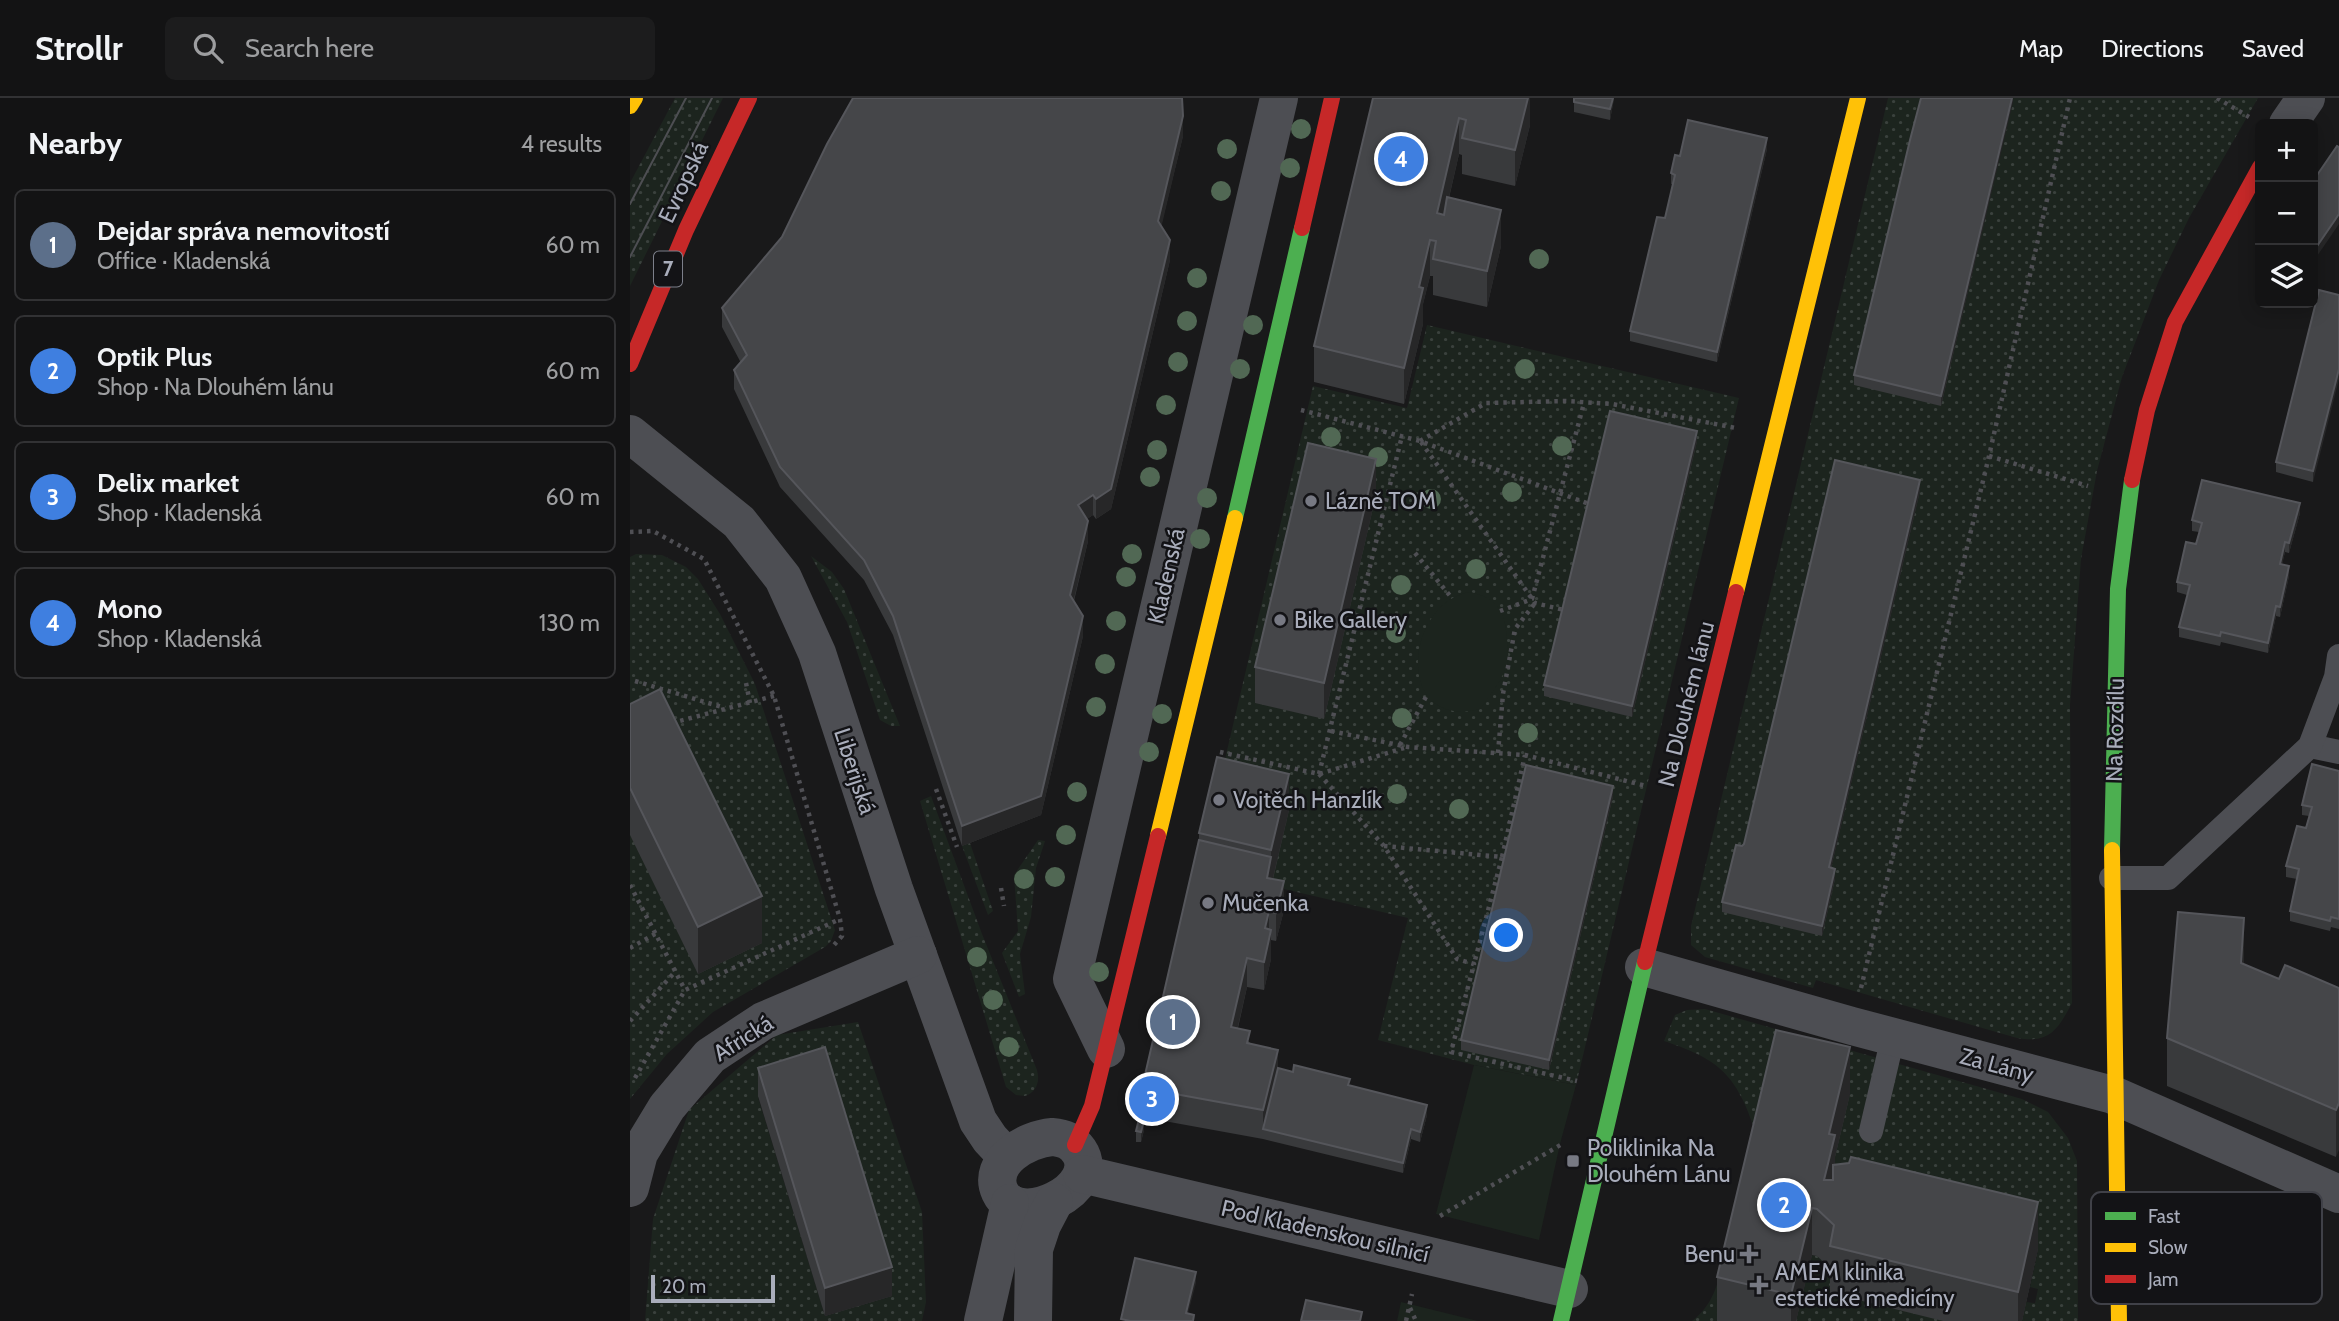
<!DOCTYPE html>
<meta charset="utf-8">
<style>
:root{--surface:#131314;--page:#1c1c1d;--text:#f1f3f6;--muted:#9d9ea0;--line:#323234;--accent:#0b8043}
body{margin:0;font-family:Cabin,sans-serif;background:var(--page);color:var(--text)}
.controls{position:absolute;right:21px;top:21px;display:grid;overflow:hidden;border-radius:10px;box-shadow:0 4px 18px #0003}
.controls button{width:63px;height:63px;display:grid;place-items:center;padding:0;border:0;border-bottom:2px solid var(--line);background:var(--surface);color:var(--text);font:35px sans-serif}
.scale{position:absolute;left:21px;bottom:18px;width:124px;box-sizing:border-box;padding-left:7px;border:4px solid #a9adbb;border-top:0;font-size:19px;line-height:24px;white-space:nowrap;color:#a9adbb;-webkit-text-stroke:5px #131316;paint-order:stroke}
.you{position:absolute;left:877px;top:838px;width:24px;height:24px;margin:-18px;border:5px solid #fff;border-radius:50%;background:#1a73e8;box-shadow:0 0 0 10px #1a73e833}
.badge{display:grid;place-items:center;width:46px;height:46px;border-radius:50%;background:var(--accent);color:#fff;font-size:23px;font-weight:700}
.pin{position:absolute;translate:-50% -50%;border:4px solid #fff;box-shadow:0 2px 7px #0006}
.list{margin:0;padding:0;list-style:none}
h2{display:flex;justify-content:space-between;align-items:center;height:91px;margin:0;padding:0 28px;font-size:30px}
h2 small{font-size:23px;font-weight:400;color:var(--muted)}
.list li{display:grid;grid-template-columns:46px 1fr auto;gap:21px;align-items:center;box-sizing:border-box;height:112px;margin:0 14px 14px;padding:0 14px;border:2px solid var(--line);border-radius:10px}
.list b{display:block;font-size:26px;white-space:nowrap}
.list p{margin:0;font-size:23px;white-space:nowrap;color:var(--muted)}
.list em{font-size:23px;font-style:normal;color:var(--muted)}
.icon{flex:none;width:38px;height:38px;fill:none;stroke:currentColor;stroke-width:2;stroke-linecap:round;stroke-linejoin:round}
.map{position:relative;flex:none;width:1709px;height:1223px;overflow:hidden}
header{display:flex;align-items:center;gap:42px;box-sizing:border-box;height:98px;padding:0 35px;background:var(--surface);border-bottom:2px solid var(--line)}
header strong{font-size:33px}
nav{display:flex;gap:38px;margin-inline-start:auto;font-size:24px}
.search{width:490px;height:63px;background:var(--page);display:flex;align-items:center;gap:18px;box-sizing:border-box;padding:0 24px;border-radius:10px;color:var(--muted);font-size:26px}
main{display:flex}
aside{flex:1;background:var(--surface)}
.map>svg:first-child{display:block}
.grass{fill:url(#grass-dots);fill-rule:evenodd}
.park{fill:#1c241e}
.lines{fill:none;stroke-linecap:round;stroke-linejoin:round}
.path{stroke:#4f4f54;stroke-width:4.5;stroke-dasharray:3.5 5;stroke-linecap:butt}
.lane{stroke:#4d4e53;stroke-width:24}
.street{stroke:#4d4e53;stroke-width:38}
.fast{stroke:#4caf50;stroke-width:16}
.slow{stroke:#ffc107;stroke-width:16}
.jam{stroke:#c62828;stroke-width:16}
.tram{stroke:#4d4e52;stroke-width:2}
.tree{fill:#516854}
.wall{fill:#393a3c}
.shaded-wall{fill:#272728}
.building{fill:#454649;stroke:#55565b;stroke-width:2}
.poi-dot{fill:#777983;stroke:#131316;stroke-width:2.5}
.labels{text-anchor:middle;stroke-width:5;stroke-linejoin:round;paint-order:stroke}
.shield{fill:#131316;stroke:#7c7f8a;stroke-width:2}
.shield-label{font-size:21px;font-weight:bold;fill:#a9adbb}
.street-label{font-size:23px;fill:#a9adbb;stroke:#131316}
.poi-label{font-size:23px;fill:#a9adbb;stroke:#131316;text-anchor:start}
.key{fill:#131316;stroke:#404148;stroke-width:2}
.key-label{font-size:19px;fill:#a9adbb}
</style>
<header>
<strong>Strollr</strong>
<div class="search"><svg class="icon" aria-label="search" viewBox="0 0 24 24"><circle cx="10" cy="10" r="6"/><path d="M15 15l6 6"/></svg>Search here</div>
<nav><a>Map</a><a>Directions</a><a>Saved</a></nav>
</header>
<main>
<aside>
<h2>Nearby<small>4 results</small></h2>
<ul class="list">
<li><span class="badge" style="background:#5c6f8a">1</span><div><b>Dejdar správa nemovitostí</b><p>Office · Kladenská</p></div><em>60 m</em></li>
<li><span class="badge" style="background:#3f7fe0">2</span><div><b>Optik Plus</b><p>Shop · Na Dlouhém lánu</p></div><em>60 m</em></li>
<li><span class="badge" style="background:#3f7fe0">3</span><div><b>Delix market</b><p>Shop · Kladenská</p></div><em>60 m</em></li>
<li><span class="badge" style="background:#3f7fe0">4</span><div><b>Mono</b><p>Shop · Kladenská</p></div><em>130 m</em></li>
</ul>
</aside>
<div class="map">
<svg width="1709" height="1223" viewBox="0 0 1709 1223">
<defs>
<pattern id="grass-dots" width="8" height="8" patternUnits="userSpaceOnUse" patternTransform="scale(1.75)"><rect width="8" height="8" fill="#1c241e"/><path d="M2 2h.1M6 6h.1" fill="none" stroke="#3a413d" stroke-width="1.8" stroke-linecap="round"/></pattern>
</defs>
<rect width="100%" height="100%" fill="#19191a"/>
<g class="grass">
<path d="M45 0H93L0 188V85Z"/>
<path d="M1258 0H1294L1310 308 1383 4 1367 0H1628L1559 120 1529 182 1492 279 1467 373 1451 461 1440 607 1442 905C1428 931 1420 946 1387 940L1186 882 1183 890 1075 859 1061 847V828ZM1290 393 1199 779 1116 745Z"/>
<path d="M797 227 1109 300 946 987 844 967 748 942 778 820 641 788 587 695 683 288 777 310Z"/>
<path d="M6 456 32 457 56 469 68 481 90 516 125 586 205 832 201 843 195 849 83 914 37 956 0 1001V459Z"/>
<path d="M181 458 202 474 214 491 270 628H261L250 622 217 524Z"/>
<path d="M301 698 352 836 407 972C410 983 407 994 395 998L386 997 376 989 290 703Z"/>
<path d="M408 742 415 743 406 770 401 819 390 856 395 896 389 899 372 855 388 833 384 777Z"/>
<path d="M340 745 363 813 358 817 332 748Z"/>
<path d="M1075 911 1392 1001 1418 1014 1438 1040 1447 1063 1448 1223H1392L1396 1204 1405 1205 1408 1191 1400 1189 1408 1152 1221 1106 1129 1027H1123C1105 974 1085 960 1034 943L1045 917 1057 912Z"/>
<path d="M228 924 292 1114 296 1204 292 1223H15L23 1121 59 1012 147 937ZM128 999 262 1197V1198L195 1218Z"/>
<path d="M1182 1157 1187 1158 1313 1223H1166Z"/>
<path d="M1094 1161 1088 1223H1062C1083 1207 1088 1186 1094 1161Z"/>
</g>
<g class="park">
<path d="M840 494C868 500 875 514 877 541 877 548 879 557 878 563 874 580 860 597 850 611 764 633 774 505 840 494Z"/>
<path d="M844 967 946 987 930 1046 909 1142 806 1116Z"/>
<path d="M771 1204 848 1223H767Z"/>
</g>
<g class="lines">
<g class="path">
<path d="M1587 0 1619 19"/>
<path d="M671 312 790 343 959 406"/>
<path d="M790 343 856 305 936 303 982 306 1106 330"/>
<path d="M791 344 905 505 934 512"/>
<path d="M1359 358 1458 388"/>
<path d="M0 434 23 433 74 461 144 598 210 821 212 838 204 847"/>
<path d="M785 455 821 499"/>
<path d="M870 513 902 501 954 305"/>
<path d="M5 583 95 610"/>
<path d="M116 585 120 605"/>
<path d="M42 625 144 598"/>
<path d="M701 633 778 649 895 657 1016 688"/>
<path d="M770 647 797 597"/>
<path d="M590 654 689 676 774 650"/>
<path d="M868 655 873 596 885 531 905 505"/>
<path d="M689 676 754 748 827 861 844 866 821 954 947 983"/>
<path d="M689 676 772 338"/>
<path d="M306 691 327 749"/>
<path d="M754 748 872 759 844 866"/>
<path d="M872 759 895 657"/>
<path d="M0 787 55 892"/>
<path d="M371 790 374 808"/>
<path d="M0 850 25 836"/>
<path d="M1231 890 1359 358 1440 0"/>
<path d="M0 923 44 875"/>
<path d="M5 980 55 892 210 821"/>
<path d="M810 1118 932 1046"/>
<path d="M780 1210 786 1223"/>
<path d="M776 1223 782 1196"/>
</g>
<g class="lane">
<path d="M1680 648 1709 654"/>
<path d="M1481 780H1538L1680 648 1706 579 1709 558"/>
<path d="M1241 1033 1263 939"/>
</g>
<g class="street">
<path d="M1658 26 1676 0"/>
<path d="M0 336 109 424 153 480 187 555 264 791 348 1023 360 1041 377 1059"/>
<path d="M1014 869 1222 928 1483 997 1709 1096"/>
<path d="M476 951 442 881 649 0"/>
<path d="M422 1039C434 1040 442 1043 449 1053 474 1090 388 1133 370 1094 356 1064 397 1041 422 1039Z"/>
<path d="M452 1076 939 1191"/>
<path d="M0 1090 9 1055 37 1009 80 958 133 923 288 857"/>
<path d="M353 1223 380 1105"/>
<path d="M403 1223 404 1151 412 1127 424 1104"/>
</g>
<g class="fast">
<path d="M605 420 672 130"/>
<path d="M1482 752 1488 491 1502 382"/>
<path d="M931 1223 1015 864"/>
</g>
<g class="slow">
<path d="M0 8 5 0"/>
<path d="M1106 494 1228 0"/>
<path d="M528 738 605 420"/>
<path d="M1482 752 1489 1223"/>
</g>
<g class="jam">
<path d="M672 130 702 0"/>
<path d="M0 266 56 132 119 0"/>
<path d="M1502 382 1517 312 1545 224 1630 69"/>
<path d="M1015 864 1106 494"/>
<path d="M445 1047 462 1008 528 738"/>
</g>
<g class="tram">
<path d="M0 106 56 0"/>
<path d="M0 159 82 0"/>
</g>
</g>
<g class="tree">
<circle cx="671" cy="31" r="10"/>
<circle cx="597" cy="51" r="10"/>
<circle cx="660" cy="70" r="10"/>
<circle cx="591" cy="93" r="10"/>
<circle cx="909" cy="161" r="10"/>
<circle cx="567" cy="180" r="10"/>
<circle cx="557" cy="223" r="10"/>
<circle cx="623" cy="227" r="10"/>
<circle cx="548" cy="264" r="10"/>
<circle cx="610" cy="271" r="10"/>
<circle cx="895" cy="271" r="10"/>
<circle cx="536" cy="307" r="10"/>
<circle cx="701" cy="339" r="10"/>
<circle cx="932" cy="348" r="10"/>
<circle cx="527" cy="352" r="10"/>
<circle cx="748" cy="359" r="10"/>
<circle cx="520" cy="379" r="10"/>
<circle cx="882" cy="394" r="10"/>
<circle cx="577" cy="400" r="10"/>
<circle cx="801" cy="401" r="10"/>
<circle cx="570" cy="441" r="10"/>
<circle cx="502" cy="456" r="10"/>
<circle cx="846" cy="471" r="10"/>
<circle cx="496" cy="479" r="10"/>
<circle cx="771" cy="487" r="10"/>
<circle cx="486" cy="523" r="10"/>
<circle cx="766" cy="535" r="10"/>
<circle cx="475" cy="566" r="10"/>
<circle cx="466" cy="609" r="10"/>
<circle cx="532" cy="616" r="10"/>
<circle cx="772" cy="620" r="10"/>
<circle cx="898" cy="635" r="10"/>
<circle cx="519" cy="654" r="10"/>
<circle cx="447" cy="694" r="10"/>
<circle cx="767" cy="696" r="10"/>
<circle cx="829" cy="711" r="10"/>
<circle cx="436" cy="737" r="10"/>
<circle cx="425" cy="779" r="10"/>
<circle cx="394" cy="781" r="10"/>
<circle cx="347" cy="859" r="10"/>
<circle cx="469" cy="874" r="10"/>
<circle cx="363" cy="902" r="10"/>
<circle cx="379" cy="949" r="10"/>
</g>
<g class="wall">
<path d="M743 0H900V27L885 88 832 76V57L829 56 819 100 871 148 857 209 803 197V178H800L793 206V226L774 306 684 284V248Z"/>
<path d="M984 0 980 22 944 14V4Z"/>
<path d="M1383 0 1311 308 1224 287V277Z"/>
<path d="M553 38 531 128 540 162 481 411 466 421 463 417 457 421 458 443 444 503 453 538 411 717 332 748 263 537 234 482 150 389 104 291V272L111 265 92 229V210Z"/>
<path d="M1137 51 1087 264 1000 243V233L1035 120 1043 86H1041V75L1050 58Z"/>
<path d="M1689 192 1683 384 1646 374V364Z"/>
<path d="M1067 343 1002 619 914 598V587Z"/>
<path d="M1290 393 1201 770 1205 781 1192 838 1092 814V804L1112 748Z"/>
<path d="M746 397 694 621 625 605V569Z"/>
<path d="M1670 415 1659 455 1655 454 1652 466 1659 478 1650 519 1646 518 1638 555 1591 544 1590 548 1549 539V529L1557 497 1547 494V484L1566 446 1569 434 1562 433V422Z"/>
<path d="M0 606 132 845 68 876 0 737Z"/>
<path d="M1709 673V831L1701 829 1700 833 1660 823V813L1667 781 1656 779V768L1676 730 1679 718 1672 717V707Z"/>
<path d="M983 698 919 972 831 952V942Z"/>
<path d="M659 712 643 781 654 812 646 843 641 842V861L634 892 617 889 608 930 620 945 648 970 720 988 797 1017 790 1044 781 1041 773 1075 633 1041 512 1019V990L569 742V735Z"/>
<path d="M1614 866 1649 881 1709 890 1706 1059 1537 988V940Z"/>
<path d="M128 970 262 1198 195 1218 128 998Z"/>
<path d="M1220 996 1205 1059V1067L1408 1151 1392 1223H1313L1200 1195V1170L1187 1158 1182 1157 1166 1223H1087V1179Z"/>
<path d="M514 1032 511 1044H506V1033Z"/>
<path d="M1563 1113H1637L1648 1123H1651V1178H1648V1188H1642L1641 1202H1569V1188H1562Z"/>
</g>
<g class="shaded-wall">
<path d="M898 0H900V27L885 88V52Z"/>
<path d="M983 0H984V2L980 22V11Z"/>
<path d="M1382 0H1383V4L1311 308V298Z"/>
<path d="M553 18V38L528 143V123Z"/>
<path d="M829 20V56L807 151V115Z"/>
<path d="M1137 40V51L1087 264V254Z"/>
<path d="M871 112V148L857 209V173Z"/>
<path d="M1709 116V126L1683 164V154Z"/>
<path d="M540 142V162L481 411 466 421V401Z"/>
<path d="M800 142V178L793 206V226L774 306V270L789 189Z"/>
<path d="M1709 271V281L1683 384V373Z"/>
<path d="M1067 333V343L1002 619V608Z"/>
<path d="M746 361V397L694 621V585Z"/>
<path d="M1290 382V393L1199 779V769Z"/>
<path d="M463 397V417L448 427V407Z"/>
<path d="M1670 405V415L1659 455V445Z"/>
<path d="M458 423V443L440 517V497Z"/>
<path d="M1655 444V454L1650 476V466Z"/>
<path d="M1659 468V478L1650 519V509Z"/>
<path d="M1646 508V518L1638 555V545Z"/>
<path d="M453 518V538L411 717 332 748V728Z"/>
<path d="M659 676V712L641 788V752Z"/>
<path d="M983 688V698L919 972V962Z"/>
<path d="M641 759V788L637 780Z"/>
<path d="M1205 771V781L1192 838V828Z"/>
<path d="M654 783V812L646 843V815Z"/>
<path d="M132 798V845L68 876V829Z"/>
<path d="M639 813V841L635 830Z"/>
<path d="M1614 820V867L1611 865Z"/>
<path d="M641 832V861L634 892V864Z"/>
<path d="M617 860V889L601 958V929Z"/>
<path d="M1220 949V996L1205 1059V1084L1194 1082 1199 1036Z"/>
<path d="M648 952V980L633 1031V1012Z"/>
<path d="M1709 1005V1052L1706 1059V1012Z"/>
<path d="M797 1007V1017L790 1044V1034Z"/>
<path d="M514 1022V1032L511 1044V1034Z"/>
<path d="M781 1031V1041L773 1075V1065Z"/>
<path d="M1408 1104V1151L1392 1223H1388V1194Z"/>
<path d="M1182 1110V1157L1166 1223H1161V1197Z"/>
<path d="M262 1169V1198L195 1218V1190Z"/>
<path d="M566 1174V1185L556 1223V1215Z"/>
</g>
<g class="building">
<path d="M223 0H552L553 18 528 123 540 142 481 391 466 401 463 397 448 407 458 423 440 497 453 518 411 698 332 728 263 518 234 462 150 369 104 272 117 257 92 210 152 139 197 46Z"/>
<path d="M743 0H898L885 52 832 40 836 22 829 20 807 115 814 117 817 99 871 112 857 173 803 161 806 143 800 142 789 189 793 190 774 270 684 248Z"/>
<path d="M944 0H983L980 11 944 4Z"/>
<path d="M1291 0H1382L1311 298 1224 277 1280 42Z"/>
<path d="M1058 22 1137 40 1087 254 1000 233 1027 119 1035 120 1045 77 1041 75 1045 57 1050 58Z"/>
<path d="M1707 48 1709 49V116L1683 154V83Z"/>
<path d="M1689 192 1709 197V271L1683 373 1646 364Z"/>
<path d="M980 313 1067 333 1002 608 914 587Z"/>
<path d="M678 345 746 361 694 585 625 569Z"/>
<path d="M1205 362 1290 382 1199 769 1205 771 1192 828 1092 804 1106 747 1112 748 1114 746Z"/>
<path d="M1572 382 1670 405 1659 445 1655 444 1650 466 1659 468 1650 509 1646 508 1638 545 1591 534 1590 538 1549 529 1560 487 1547 484 1556 444 1566 446 1572 425 1562 422Z"/>
<path d="M30 591 132 798 68 829 0 690V606Z"/>
<path d="M587 659 659 676 641 752 569 735Z"/>
<path d="M1682 666 1709 673V821L1701 819 1700 823 1660 813 1669 771 1656 768 1667 728 1676 730 1682 709 1672 707Z"/>
<path d="M896 667 983 688 919 962 831 942Z"/>
<path d="M569 742 641 759 637 780 654 783 646 815 639 813 635 830 641 832 634 864 617 860 601 929 620 933 617 945 648 952 633 1012 512 990Z"/>
<path d="M1548 814 1614 820 1611 865 1649 881 1655 867 1709 890V1005L1706 1012 1537 940Z"/>
<path d="M1146 932 1220 949 1199 1036 1205 1037 1194 1082H1203V1067L1219 1065 1221 1059 1408 1104 1388 1194 1200 1148 1204 1127 1187 1111 1182 1110 1161 1197 1087 1179Z"/>
<path d="M195 949 262 1169 195 1190 128 970Z"/>
<path d="M664 967 720 981 718 987 797 1007 790 1034 781 1031 773 1065 633 1031 648 970 663 974Z"/>
<path d="M509 1021 514 1022 511 1034 506 1033Z"/>
<path d="M505 1160 566 1174 556 1215 564 1217 563 1223H500L491 1221Z"/>
<path d="M676 1202 732 1214 730 1223H671Z"/>
</g>
<g class="poi-dot">
<circle cx="681" cy="403" r="7"/>
<circle cx="650" cy="522" r="7"/>
<circle cx="589" cy="702" r="7"/>
<circle cx="578" cy="805" r="7"/>
<rect x="936" y="1056" width="14" height="14" rx="3.5"/>
<path d="M1115.5 1145.5h7v7h7v7h-7v7h-7v-7h-7v-7h7z"/>
<path d="M1125.5 1176.5h7v7h7v7h-7v7h-7v-7h-7v-7h7z"/>
</g>
<g class="labels">
<rect class="shield" x="24" y="153.5" width="28" height="35" rx="5"/>
<g class="shield-label">
<text x="38" y="178">7</text>
</g>
<g class="street-label">
<text transform="translate(53 84) rotate(-65)" y="8">Evropská</text>
<text transform="translate(536 478) rotate(-77)" y="8">Kladenská</text>
<text transform="translate(1056 606) rotate(-76)" y="8">Na Dlouhém lánu</text>
<text transform="translate(1485 632) rotate(-89)" y="8">Na Rozdílu</text>
<text transform="translate(225 673) rotate(72)" y="8">Liberijská</text>
<text transform="translate(113 940) rotate(-32)" y="8">Africká</text>
<text transform="translate(1367 967) rotate(15)" y="8">Za Lány</text>
<text transform="translate(695 1133) rotate(13)" y="8">Pod Kladenskou silnicí</text>
</g>
<g class="poi-label">
<text x="695" y="411">Lázně TOM</text>
<text x="664" y="530">Bike Gallery</text>
<text x="603" y="710">Vojtěch Hanzlík</text>
<text x="592" y="813">Mučenka</text>
<text x="957" y="1058">Poliklinika Na<tspan x="957" dy="26">Dlouhém Lánu</tspan></text>
<text x="1105" y="1164" text-anchor="end">Benu</text>
<text x="1145" y="1182">AMEM klinika<tspan x="1145" dy="26">estetické medicíny</tspan></text>
</g>
</g>
<rect x="1461" y="1094" width="231" height="112" rx="10" class="key"/>
<rect x="1475" y="1114" width="31" height="8" fill="#4caf50"/>
<rect x="1475" y="1145" width="31" height="9" fill="#ffc107"/>
<rect x="1475" y="1177" width="31" height="8" fill="#c62828"/>
<g class="key-label">
<text x="1518" y="1125">Fast</text>
<text x="1518" y="1156">Slow</text>
<text x="1518" y="1188">Jam</text>
</g>
</svg>
<div class="controls">
<button>+</button>
<button>−</button>
<button><svg class="icon" aria-label="layers" viewBox="0 0 24 24"><path d="M12 4l9 5-9 5-9-5zM3 14l9 5 9-5"/></svg></button>
</div>
<div class="scale">20 m</div>
<div class="you"></div>
<div class="pin badge" style="left:543px;top:924px;background:#5c6f8a">1</div>
<div class="pin badge" style="left:1154px;top:1107px;background:#3f7fe0">2</div>
<div class="pin badge" style="left:522px;top:1001px;background:#3f7fe0">3</div>
<div class="pin badge" style="left:771px;top:61px;background:#3f7fe0">4</div>
</div>
</main>
